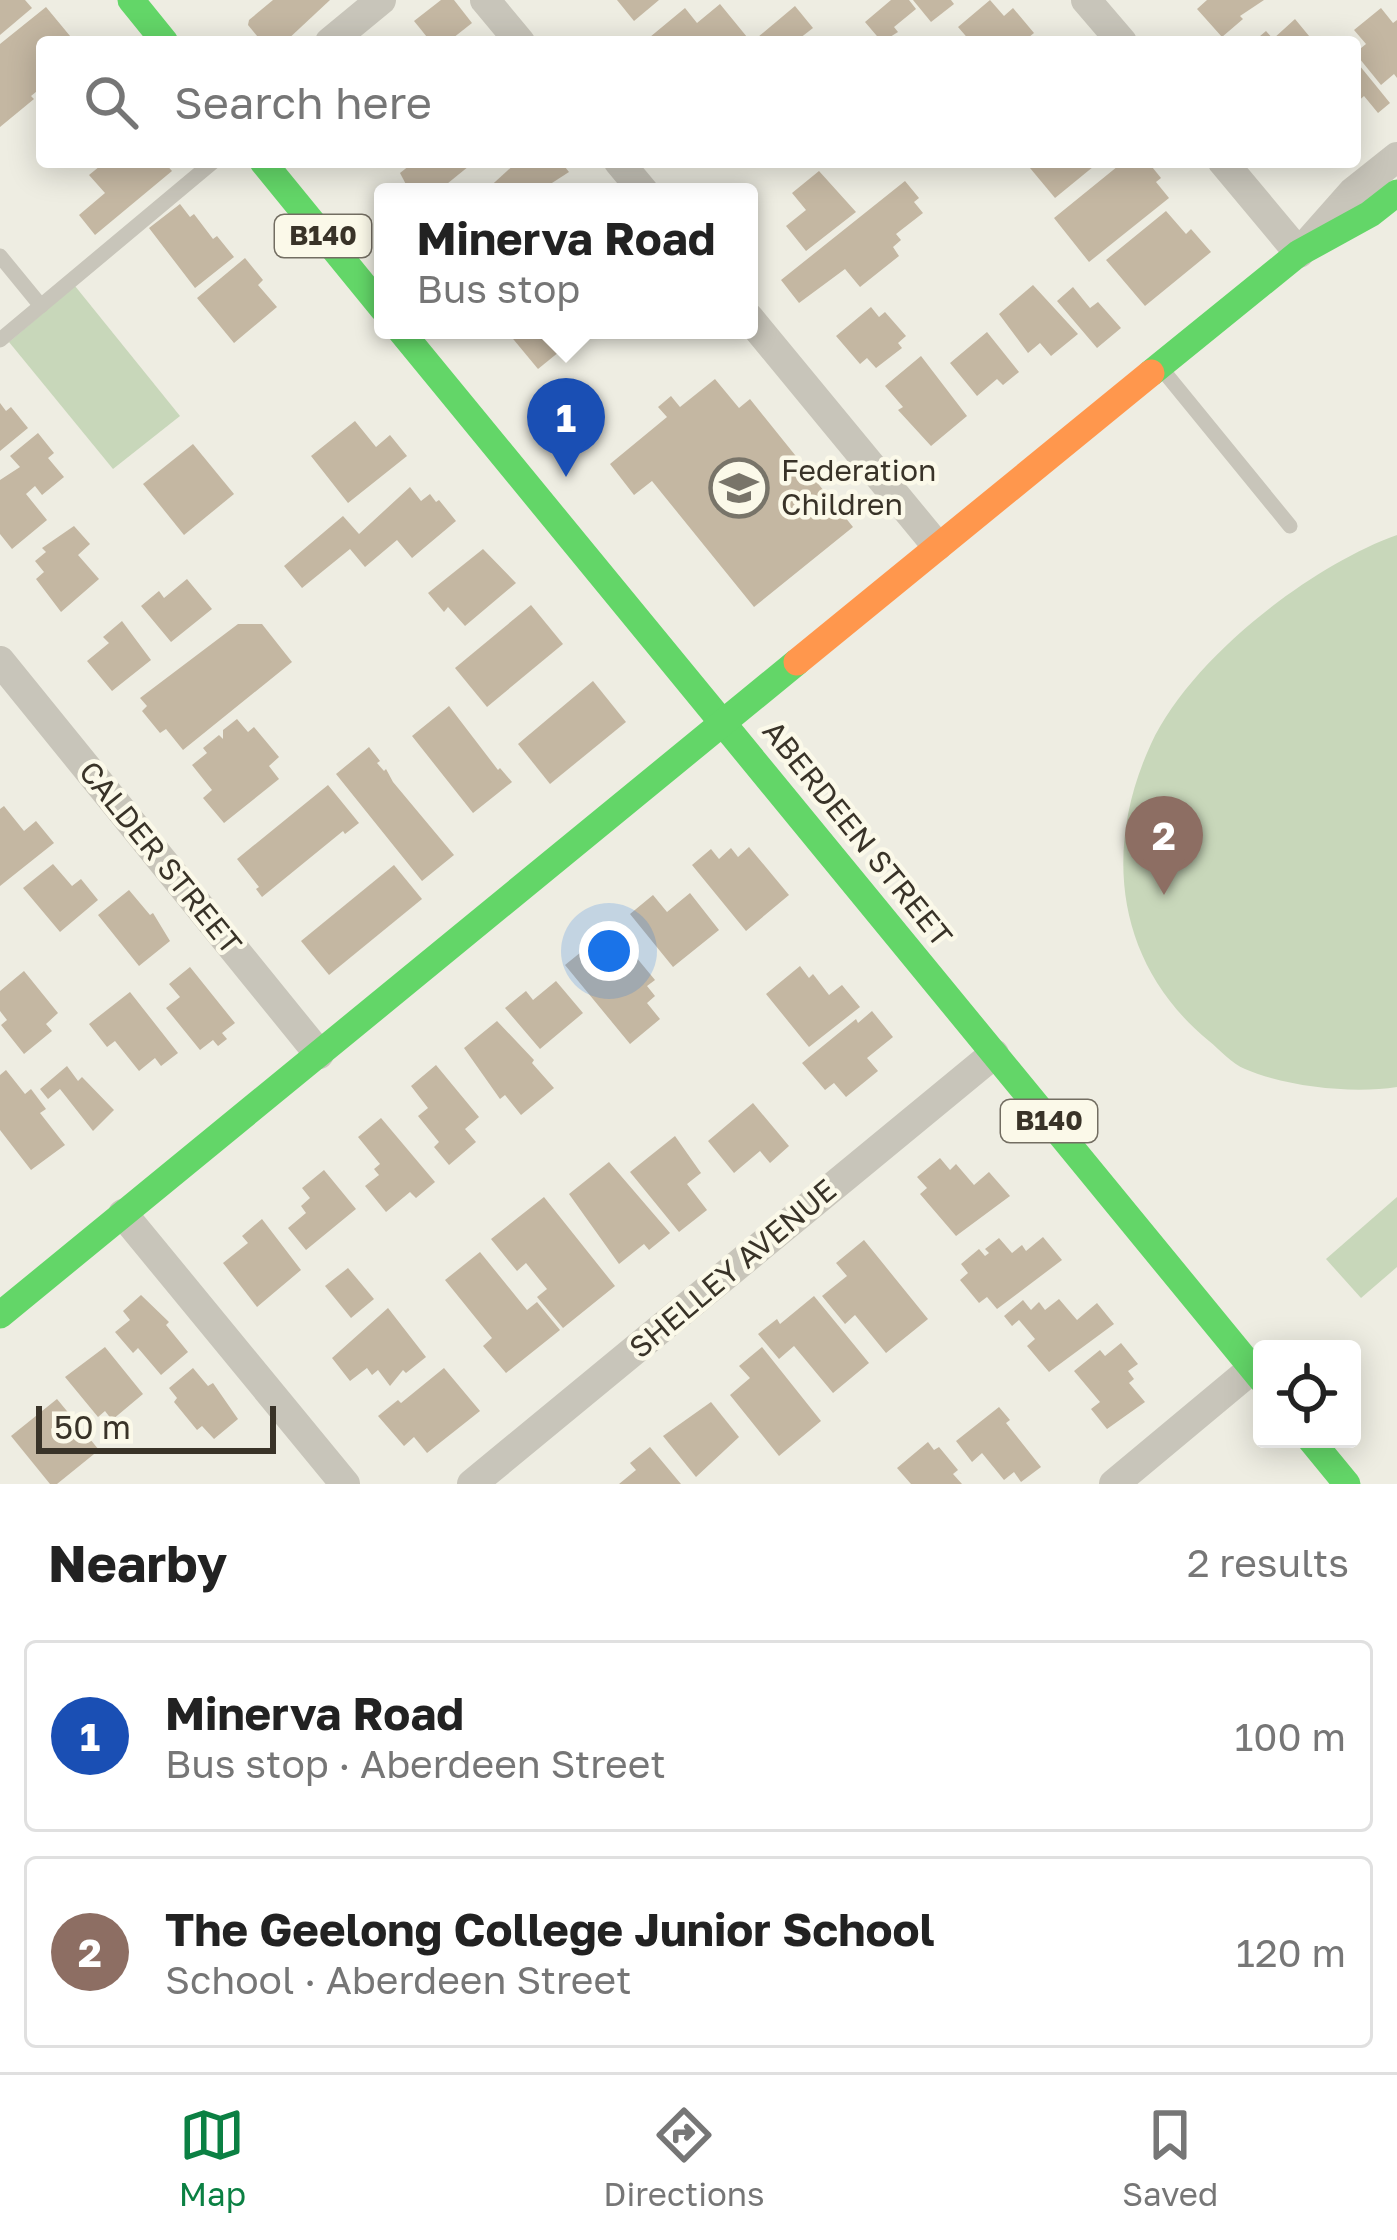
<!DOCTYPE html>
<meta charset="utf-8">
<style>
:root{--surface:#fff;--page:#f2f2f2;--text:#222;--muted:#767676;--line:#e0e0e0;--accent:#0b8043}
body{margin:0;font-family:"Golos Text",sans-serif;background:var(--page);color:var(--text)}
.controls{position:absolute;right:36px;bottom:36px;display:grid;overflow:hidden;border-radius:12px;box-shadow:0 6px 30px #0003}
.controls button{width:108px;height:108px;display:grid;place-items:center;padding:0;border:0;border-bottom:3px solid var(--line);background:var(--surface);color:var(--text);font:60px sans-serif}
.scale{position:absolute;left:36px;bottom:30px;width:240px;box-sizing:border-box;padding-left:12px;border:6px solid #393328;border-top:0;font-size:33px;line-height:42px;white-space:nowrap;color:#393328;-webkit-text-stroke:9px #fbf9e9;paint-order:stroke}
.you{position:absolute;left:609px;top:951px;width:42px;height:42px;margin:-30px;border:9px solid #fff;border-radius:50%;background:#1a73e8;box-shadow:0 0 0 18px #1a73e833}
.badge{display:grid;place-items:center;width:78px;height:78px;border-radius:50%;background:var(--accent);color:#fff;font-size:39px;font-weight:700}
.pin{position:absolute;translate:-50% -99px;filter:drop-shadow(0 3px 6px #0008)}
.pin::after{content:'';position:absolute;top:63px;width:42px;height:36px;background:inherit;clip-path:polygon(0 0,100% 0,50% 100%)}
.popup{position:absolute;left:374px;top:183px;width:384px;height:156px;box-sizing:border-box;display:grid;place-content:center;border-radius:12px;background:var(--surface);filter:drop-shadow(0 3px 9px #0005);font-size:39px;white-space:nowrap;color:var(--muted)}
.popup b{font-size:45px;color:var(--text)}
.popup::after{content:'';position:absolute;left:50%;top:100%;margin-left:-24px;border:24px solid transparent;border-top-color:var(--surface)}
.list{margin:0;padding:0;list-style:none}
h2{display:flex;justify-content:space-between;align-items:center;height:156px;margin:0;padding:0 48px;font-size:51px}
h2 small{font-size:39px;font-weight:400;color:var(--muted)}
.list li{display:grid;grid-template-columns:78px 1fr auto;gap:36px;align-items:center;box-sizing:border-box;height:192px;margin:0 24px 24px;padding:0 24px;border:3px solid var(--line);border-radius:12px}
.list b{display:block;font-size:45px;white-space:nowrap}
.list p{margin:0;font-size:39px;white-space:nowrap;color:var(--muted)}
.list em{font-size:39px;font-style:normal;color:var(--muted)}
.icon{flex:none;width:66px;height:66px;fill:none;stroke:currentColor;stroke-width:2;stroke-linecap:round;stroke-linejoin:round}
.map{position:relative;flex:none;width:1397px;height:1484px;overflow:hidden}
.search{position:absolute;background:var(--surface);box-shadow:0 6px 30px #0003;left:36px;right:36px;top:36px;height:132px;display:flex;align-items:center;gap:30px;box-sizing:border-box;padding:0 42px;border-radius:12px;color:var(--muted);font-size:45px}
.sheet{height:588px;background:var(--surface)}
nav{display:flex;justify-content:space-around;align-items:center;box-sizing:border-box;height:168px;border-top:3px solid var(--line);background:var(--surface);font-size:33px;color:var(--muted)}
nav a{display:grid;justify-items:center;gap:6px}
nav .on{color:var(--accent)}
.map>svg:first-child{display:block}
.grass{fill:#c8d7ba}
.building{fill:#c4b7a2}
.lines{fill:none;stroke-linecap:round;stroke-linejoin:round}
.lane{stroke:#c8c5ba;stroke-width:15}
.street{stroke:#c8c5ba;stroke-width:30}
.fast{stroke:#63d668;stroke-width:27}
.slow{stroke:#ff974d;stroke-width:27}
.labels{text-anchor:middle;stroke-width:9;stroke-linejoin:round;paint-order:stroke}
.shield{fill:#fbf9e9;stroke:#736e62;stroke-width:3}
.shield-label{font-size:27px;font-weight:bold;fill:#393328}
.poi-label{font-size:30px;fill:#393328;stroke:#fbf9e9;text-anchor:start}
.street-label{font-size:30px;fill:#393328;stroke:#fbf9e9}
</style>
<div class="map">
<svg width="1397" height="1484" viewBox="0 0 1397 1484">
<rect width="100%" height="100%" fill="#eeede2"/>
<g class="grass">
<path d="M75 286 180 416 113 469 9 342Z"/>
<path d="M1397 535V1087C1353 1094 1286 1087 1245 1069 1232 1064 1220 1050 1209 1041 1116 965 1102 850 1151 744 1190 659 1310 566 1397 535Z"/>
<path d="M1397 1197V1267L1361 1298 1326 1259Z"/>
</g>
<g class="building">
<path d="M0 0H25L32 8 0 35Z"/>
<path d="M273 0H330L285 42H262L248 25 249 20Z"/>
<path d="M441 0H454L472 23 448 42H431L414 21Z"/>
<path d="M617 0H659L634 21Z"/>
<path d="M891 0H909L916 9 894 27 898 32 882 42 865 22Z"/>
<path d="M913 0H951L954 4 931 22Z"/>
<path d="M990 0 1004 16 1013 8 1034 33 1023 42H971L958 27Z"/>
<path d="M1207 0H1264L1240 16 1243 19 1222 37 1197 9Z"/>
<path d="M720 4 747 37 741 42H644L685 8 697 23Z"/>
<path d="M795 6 813 28 795 42H763L758 37Z"/>
<path d="M46 7 75 42H42V87L31 96 34 99 0 127V44Z"/>
<path d="M1381 8 1393 23 1397 20V78L1394 74 1381 85 1355 53 1366 44 1354 30Z"/>
<path d="M1295 19 1314 42H1253L1266 31 1273 39Z"/>
<path d="M1355 60 1390 103 1378 113 1364 96 1355 104Z"/>
<path d="M105 162H164L172 171 95 235 79 215 105 193 89 175Z"/>
<path d="M414 162H474L437 192H410L400 173Z"/>
<path d="M517 162H561L569 172 538 192H484Z"/>
<path d="M1025 162H1099L1055 198Z"/>
<path d="M1123 162H1148L1161 178 1156 182 1169 198 1089 262 1054 218Z"/>
<path d="M819 171 856 212 806 251 786 226 806 210 792 193Z"/>
<path d="M905 181 919 198 914 202 923 213 896 234 901 240 893 247 899 256 860 287 845 269 799 303 781 280Z"/>
<path d="M180 204 190 217 194 214 213 239 217 236 234 257 195 288 149 228Z"/>
<path d="M1166 211 1186 234 1191 229 1211 252 1145 306 1106 260Z"/>
<path d="M245 258 263 280 258 285 277 307 234 343 197 298Z"/>
<path d="M1033 285 1078 334 1051 356 1040 343 1028 353 999 314Z"/>
<path d="M1073 287 1090 308 1098 302 1121 328 1097 348 1057 301Z"/>
<path d="M871 307 879 317 885 312 906 336 898 343 902 348 876 368 867 358 860 364 836 336Z"/>
<path d="M514 330H586L538 369 509 334Z"/>
<path d="M987 332 1019 372 1003 385 997 379 977 396 950 363Z"/>
<path d="M921 356 967 416 931 446 898 410 903 407 885 386Z"/>
<path d="M715 379 739 408 750 399 853 527 754 607 652 481 634 495 610 464 667 417 658 407 671 396 680 407Z"/>
<path d="M0 403 6 411 11 407 28 428 0 451Z"/>
<path d="M355 421 376 447 390 435 407 456 348 503 311 456Z"/>
<path d="M38 433 54 453 48 458 64 477 42 495 35 486 26 494 47 520 12 549 0 534V480L20 467 10 456Z"/>
<path d="M193 444 234 494 184 535 143 484Z"/>
<path d="M410 487 421 501 430 494 436 502 439 500 456 521 412 558 397 540 365 567 350 549 302 588 284 566 343 516 359 534Z"/>
<path d="M74 526 90 544 78 555 99 579 61 612 36 579 44 572 35 561 46 552 42 548Z"/>
<path d="M483 549 516 583 465 626 448 607 444 612 428 593Z"/>
<path d="M187 579 212 609 171 642 141 606 159 591 164 598Z"/>
<path d="M531 605 563 644 487 707 455 668Z"/>
<path d="M122 621 151 660 112 691 87 661 109 643 103 637Z"/>
<path d="M238 624H262L292 662 183 750 166 729 160 733 142 711 147 706 140 698Z"/>
<path d="M593 681 626 722 550 784 518 744Z"/>
<path d="M449 706 498 770 500 768 512 782 473 813 412 736Z"/>
<path d="M237 719 248 732 254 727 279 757 269 766 279 779 224 823 203 798 212 790 192 765 207 753 203 748 219 735 223 739V730Z"/>
<path d="M369 747 380 761 377 763 384 771 386 769 393 782 454 855 422 881 336 774Z"/>
<path d="M328 785 359 823 345 834 343 831 262 897 256 889 259 887 237 859Z"/>
<path d="M4 806 24 831 36 821 54 843 0 886V809Z"/>
<path d="M749 847 789 895 746 931 692 865 711 849 719 859 731 848 738 857Z"/>
<path d="M53 864 72 886 81 879 98 900 60 932 23 888Z"/>
<path d="M394 865 422 899 329 975 301 941Z"/>
<path d="M129 890 150 915 153 913 170 941 139 966 98 915Z"/>
<path d="M690 893 719 930 673 967 630 914 653 895 667 912Z"/>
<path d="M617 934 655 980 647 986 655 996 647 1003 660 1019 630 1044 565 965 586 948 591 956Z"/>
<path d="M800 966 809 978 813 974 829 995 842 985 860 1007 809 1047 766 994Z"/>
<path d="M190 967 235 1023 222 1033 227 1039 218 1046 213 1040 200 1050 166 1008 180 997 169 984Z"/>
<path d="M24 971 58 1013 46 1024 52 1031 24 1054 1 1025 7 1020 0 1011V991Z"/>
<path d="M556 981 583 1013 540 1049 505 1008 526 991 533 1000Z"/>
<path d="M130 992 178 1053 161 1066 155 1058 139 1071 115 1041 107 1047 89 1024Z"/>
<path d="M872 1011 893 1037 867 1058 878 1071 846 1097 834 1083 825 1090 802 1063 856 1019 858 1023Z"/>
<path d="M497 1021 534 1060 532 1063 554 1088 521 1115 505 1095 500 1099 464 1048Z"/>
<path d="M436 1065 479 1117 465 1129 476 1142 449 1165 434 1147 439 1142 418 1116 428 1108 411 1086Z"/>
<path d="M67 1066 78 1081 82 1077 114 1110 93 1131 60 1089 48 1099 40 1089Z"/>
<path d="M6 1070 25 1094 31 1089 46 1109 40 1113 65 1145 31 1170 0 1130V1075Z"/>
<path d="M753 1103 789 1146 770 1163 760 1151 734 1173 708 1141Z"/>
<path d="M381 1118 435 1182 416 1198 410 1192 386 1212 365 1186 379 1175 374 1169 380 1164 358 1137Z"/>
<path d="M675 1136 701 1173 687 1184 707 1210 679 1232 630 1172Z"/>
<path d="M940 1158 950 1170 956 1164 974 1185 989 1172 1010 1196 956 1236 920 1194 927 1188 917 1177Z"/>
<path d="M609 1162 670 1233 649 1250 644 1244 619 1264 569 1194Z"/>
<path d="M324 1170 356 1209 306 1250 288 1228 306 1213 301 1206 310 1198 302 1188Z"/>
<path d="M544 1197 615 1286 563 1328 537 1297 547 1289 526 1263 517 1271 491 1239Z"/>
<path d="M262 1219 301 1270 257 1307 223 1263 248 1243 242 1236Z"/>
<path d="M1043 1237 1062 1260 997 1309 987 1297 979 1303 960 1280 968 1273 961 1264 979 1249 985 1256 989 1253 985 1249 999 1238 1012 1253 1022 1245 1026 1251Z"/>
<path d="M864 1240 928 1319 886 1353 855 1315 845 1324 822 1296 847 1276 836 1263Z"/>
<path d="M480 1252 527 1310 537 1302 560 1330 506 1373 483 1346 492 1338 445 1280Z"/>
<path d="M348 1268 374 1299 351 1318 325 1286Z"/>
<path d="M141 1295 169 1322 166 1325 188 1352 161 1375 138 1348 133 1353 115 1332 130 1320 123 1311Z"/>
<path d="M814 1296 869 1363 833 1393 794 1346 779 1359 758 1334 777 1319 780 1324Z"/>
<path d="M1059 1299 1077 1320 1097 1303 1114 1324 1049 1372 1027 1346 1035 1339 1019 1320 1012 1326 1004 1316 1023 1300 1031 1310 1039 1302 1045 1310Z"/>
<path d="M388 1308 426 1357 406 1373 403 1370 390 1386 378 1370 372 1375 367 1368 350 1381 332 1358Z"/>
<path d="M1121 1343 1138 1364 1128 1371 1134 1379 1129 1383 1145 1402 1107 1429 1091 1409 1100 1402 1074 1371 1100 1350 1105 1356Z"/>
<path d="M105 1347 143 1394 112 1420 105 1411 98 1417 65 1377Z"/>
<path d="M762 1347 821 1421 779 1456 730 1395 750 1378 739 1366Z"/>
<path d="M193 1368 208 1386 213 1383 238 1419 214 1439 202 1426 197 1430 174 1402 177 1398 169 1388Z"/>
<path d="M444 1368 480 1411 427 1453 414 1437 404 1446 378 1416 398 1400 401 1403Z"/>
<path d="M57 1399 99 1450 57 1484H50L11 1436Z"/>
<path d="M711 1402 739 1437 696 1477 663 1436Z"/>
<path d="M999 1407 1010 1420 1006 1423 1041 1467 1021 1482 1014 1472 1004 1480 982 1453 972 1462 956 1441Z"/>
<path d="M928 1442 934 1450 939 1447 958 1470 953 1474 962 1484H911L897 1468Z"/>
<path d="M650 1447 681 1484H619L636 1470 630 1463Z"/>
</g>
<g class="lines">
<g class="lane">
<path d="M0 256 41 306"/>
<path d="M0 340 213 162"/>
<path d="M1161 368 1290 526"/>
</g>
<g class="street">
<path d="M485 0 520 42"/>
<path d="M1086 0 1122 42"/>
<path d="M330 42 381 0"/>
<path d="M619 162 644 192"/>
<path d="M1223 162 1299 253 1353 192 1397 157"/>
<path d="M749 318 937 546"/>
<path d="M0 661 319 1054"/>
<path d="M123 1214 345 1484"/>
<path d="M472 1484 994 1054"/>
<path d="M1114 1484 1252 1369"/>
</g>
<g class="fast">
<path d="M131 0 165 42"/>
<path d="M263 162 383 309"/>
<path d="M400 330 1262 1380"/>
<path d="M1151 373 1299 253 1370 214 1397 193"/>
<path d="M0 1315 797 662"/>
<path d="M1310 1439 1347 1484"/>
</g>
<path class="slow" d="M797 662 1151 373"/>
</g>
<defs>
<g id="school-ring" transform="scale(3)"><circle r="9.5" fill="#fbf9e9" stroke="#787469" stroke-width="1.5"/><path d="M0-5L7-2L0 1L-7-2ZM-4 1L0 2.5L4 1V4Q0 6-4 4Z" fill="#787469"/></g>
</defs>
<g fill-rule="evenodd">
<use href="#school-ring" x="739" y="488"/>
</g>
<g class="labels">
<g class="shield">
<rect x="275" y="215" width="96" height="42" rx="9"/>
<rect x="1001" y="1100" width="96" height="42" rx="9"/>
</g>
<g class="shield-label">
<text x="323" y="245">B140</text>
<text x="1049" y="1130">B140</text>
</g>
<g class="poi-label">
<text x="781" y="481">Federation<tspan x="781" dy="34">Children</tspan></text>
</g>
<g class="street-label">
<text transform="translate(857 834) rotate(51)" y="10">ABERDEEN STREET</text>
<text transform="translate(160 858) rotate(51)" y="10">CALDER STREET</text>
<text transform="translate(733 1269) rotate(-40)" y="10">SHELLEY AVENUE</text>
</g>
</g>
</svg>
<div class="controls">
<button><svg class="icon" aria-label="locate" viewBox="0 0 24 24"><circle cx="12" cy="12" r="6"/><path d="M12 2v4M12 18v4M2 12h4M18 12h4"/></svg></button>
</div>
<div class="scale">50 m</div>
<div class="you"></div>
<div class="pin badge" style="left:566px;top:477px;background:#1a4fb4">1</div>
<div class="popup"><b>Minerva Road</b>Bus stop</div>
<div class="pin badge" style="left:1164px;top:895px;background:#8d6e63">2</div>
<div class="search"><svg class="icon" aria-label="search" viewBox="0 0 24 24"><circle cx="10" cy="10" r="6"/><path d="M15 15l6 6"/></svg>Search here</div>
</div>
<section class="sheet">
<h2>Nearby<small>2 results</small></h2>
<ul class="list">
<li><span class="badge" style="background:#1a4fb4">1</span><div><b>Minerva Road</b><p>Bus stop · Aberdeen Street</p></div><em>100 m</em></li>
<li><span class="badge" style="background:#8d6e63">2</span><div><b>The Geelong College Junior School</b><p>School · Aberdeen Street</p></div><em>120 m</em></li>
</ul>
</section>
<nav>
<a class="on"><svg class="icon" aria-label="map" viewBox="0 0 24 24"><path d="M3 6l6-2 6 2 6-2v14l-6 2-6-2-6 2zM9 4v14M15 6v14"/></svg>Map</a>
<a><svg class="icon" aria-label="directions" viewBox="0 0 24 24"><path d="M12 3l9 9-9 9-9-9zM9 14v-3h6M13 9l2 2-2 2"/></svg>Directions</a>
<a><svg class="icon" aria-label="saved" viewBox="0 0 24 24"><path d="M7 4h10v16l-5-4-5 4z"/></svg>Saved</a>
</nav>
